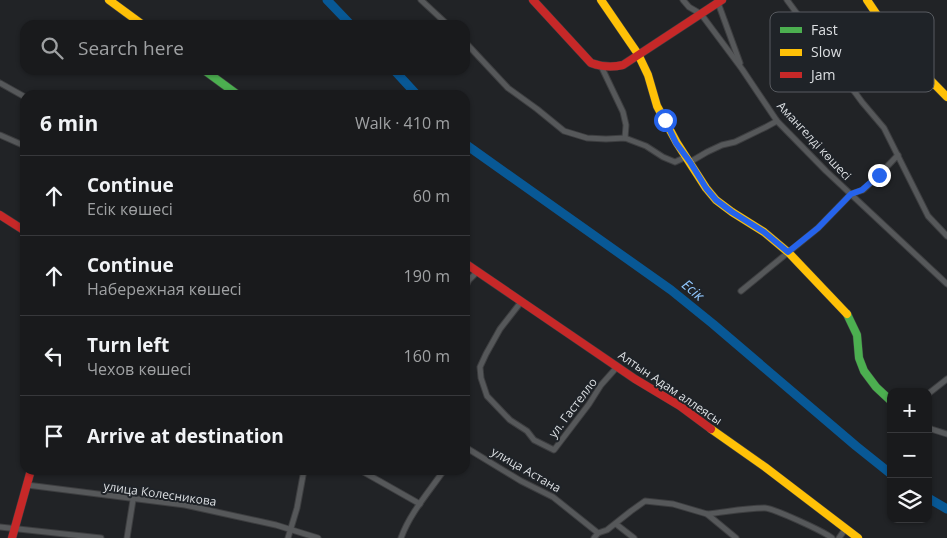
<!DOCTYPE html>
<meta charset="utf-8">
<style>
:root{--surface:#191a1c;--page:#222325;--text:#f1f3f6;--muted:#9fa1a3;--line:#37383b}
body{margin:0;font-family:"Open Sans",sans-serif;background:var(--page);color:var(--text)}
.controls{position:absolute;right:15px;bottom:15px;display:grid;overflow:hidden;border-radius:10px;box-shadow:0 1px 4px #0004}
.controls button{width:45px;height:45px;display:grid;place-items:center;padding:0;border:0;border-bottom:1px solid var(--line);background:var(--surface);color:var(--text);font:25px sans-serif}
.stop{position:absolute;width:15px;height:15px;margin:-11px;border:4px solid #2563eb;border-radius:50%;background:#fff}
.stop.end{background:#2563eb;border-color:#fff;box-shadow:0 1px 5px #0008}
.list{margin:0;padding:0;list-style:none}
h2{display:flex;justify-content:space-between;align-items:center;height:65px;margin:0;padding:0 20px;font-size:21px}
h2 small{font-size:16px;font-weight:400;color:var(--muted)}
.list li{display:grid;grid-template-columns:32px 1fr auto;gap:15px;align-items:center;box-sizing:border-box;height:80px;padding:0 20px;border-top:1px solid var(--line)}
.list b{display:block;font-size:19px;white-space:nowrap}
.list p{margin:0;font-size:16px;white-space:nowrap;color:var(--muted)}
.list em{font-size:16px;font-style:normal;color:var(--muted)}
.icon{flex:none;width:28px;height:28px;fill:none;stroke:currentColor;stroke-width:2;stroke-linecap:round;stroke-linejoin:round}
.map{position:relative;flex:none;width:947px;height:538px;overflow:hidden}
.search{position:absolute;background:var(--surface);box-shadow:0 1px 4px #0004;left:20px;top:20px;width:450px;height:55px;display:flex;align-items:center;gap:12px;box-sizing:border-box;padding:0 18px;border-radius:15px;color:var(--muted);font-size:19px}
.panel{position:absolute;background:var(--surface);box-shadow:0 1px 4px #0004;left:20px;top:90px;width:450px;height:385px;border-radius:15px}
.map>svg:first-child{display:block}
.lines{fill:none;stroke-linecap:round;stroke-linejoin:round}
.river{stroke:#085895;stroke-width:9}
.street-casing{stroke:#3d3e40;stroke-width:7}
.fast-casing{stroke:#3d3e40;stroke-width:9}
.slow-casing{stroke:#3d3e40;stroke-width:9}
.jam-casing{stroke:#3d3e40;stroke-width:9}
.street{stroke:#56585a;stroke-width:5}
.fast{stroke:#4caf50;stroke-width:8}
.slow{stroke:#ffc107;stroke-width:8}
.jam{stroke:#c62828;stroke-width:8}
.route{stroke:#2563eb;stroke-width:6}
.labels{text-anchor:middle;stroke-width:4;stroke-linejoin:round;paint-order:stroke}
.street-label{font-size:12px;fill:#dcdfe2;stroke:#1f2328}
.water-label{font-size:14px;font-style:italic;fill:#91c7fe;stroke:#1f2328}
.key{fill:#1f2328;stroke:#585b60;stroke-width:1}
.key-label{font-size:14px;fill:#dcdfe2}
</style>
<div class="map">
<svg width="947" height="538" viewBox="0 0 947 538">
<rect width="100%" height="100%" fill="#212326"/>
<g class="lines">
<g class="river">
<path d="M327 0 351 25"/>
<path d="M394 70 417 95"/>
<path d="M465 144 671 290 713 324 856 446 891 474"/>
<path d="M928 498 947 509"/>
</g>
<g class="street-casing">
<g id="street">
<path d="M421 0 448 25"/>
<path d="M683 0 689 7 701 14 742 69 777 121 826 171 947 284"/>
<path d="M717 0 740 63"/>
<path d="M787 0 862 102 884 128 928 216 947 236"/>
<path d="M465 42 508 88 537 109 564 131 587 138 606 139 625 138 646 146 663 157 675 162 686 157"/>
<path d="M602 68 623 112 626 125 625 138"/>
<path d="M0 83 25 97"/>
<path d="M0 135 25 146"/>
<path d="M690 162 707 152 722 145 735 142 766 127 777 121"/>
<path d="M465 288 469 280 477 272"/>
<path d="M741 291 818 228 851 194 863 190 879 175 898 155"/>
<path d="M521 302 500 329 486 354 480 367 481 378 487 396 510 420 527 431 534 440 554 450 589 404 601 385 617 367"/>
<path d="M928 394 947 379"/>
<path d="M928 427 931 429 947 434"/>
<path d="M465 447 521 481 553 497 598 533"/>
<path d="M360 470 420 504"/>
<path d="M27 485 185 505 276 525 318 538"/>
<path d="M707 514C726 512 746 508 765 508 775 509 823 531 832 538"/>
<path d="M616 524 634 538"/>
<path d="M0 527 101 538"/>
<path d="M127 538 133 500"/>
<path d="M288 538 297 508 304 470"/>
<path d="M401 538C410 513 429 492 444 470"/>
<path d="M594 538 598 533 607 530 631 511 645 501 673 504 707 514 736 538"/>
<path d="M839 538 846 528"/>
</g>
</g>
<g class="fast-casing">
<g id="fast">
<path d="M204 70 238 95"/>
<path d="M847 314 857 335 859 358 864 371 876 387 891 401"/>
</g>
</g>
<g class="slow-casing">
<g id="slow">
<path d="M109 0 143 25"/>
<path d="M601 0 638 54 648 75 657 106 677 143 706 188 716 200 732 212 764 232 789 253 847 314"/>
<path d="M867 0 900 49 947 97"/>
<path d="M711 429 765 467 858 538"/>
</g>
</g>
<g class="jam-casing">
<g id="jam">
<path d="M533 0 591 63C602 67 611 68 623 65L722 0"/>
<path d="M0 215 25 231"/>
<path d="M465 263 635 379 680 406 711 429"/>
<path d="M12 538 31 470"/>
</g>
</g>
<use href="#street" class="street"/>
<use href="#fast" class="fast"/>
<use href="#slow" class="slow"/>
<use href="#jam" class="jam"/>
</g>
<g class="lines">
<path class="route" d="M665 120 676 143 690 162 706 188 716 200 732 212 764 232 788 252 818 228 851 194 862 190 879 175"/>
</g>
<g class="labels">
<g class="street-label">
<text transform="translate(814 141) rotate(47)" y="4">Амангелді көшесі</text>
<text transform="translate(670 388) rotate(34)" y="4">Алтын Адам аллеясы</text>
<text transform="translate(573 408) rotate(-53)" y="4">ул. Гастелло</text>
<text transform="translate(526 470) rotate(30)" y="4">улица Астана</text>
<text transform="translate(160 494) rotate(8)" y="4">улица Колесникова</text>
</g>
<g class="water-label">
<text transform="translate(693 290) rotate(40)" y="5">Есік</text>
</g>
</g>
<rect x="770" y="12" width="164" height="80" rx="8" class="key"/>
<rect x="780" y="27" width="22" height="6" fill="#4caf50"/>
<rect x="780" y="49" width="22" height="7" fill="#ffc107"/>
<rect x="780" y="72" width="22" height="6" fill="#c62828"/>
<g class="key-label">
<text x="811" y="35">Fast</text>
<text x="811" y="57">Slow</text>
<text x="811" y="80">Jam</text>
</g>
</svg>
<div class="controls">
<button>+</button>
<button>−</button>
<button><svg class="icon" aria-label="layers" viewBox="0 0 24 24"><path d="M12 4l9 5-9 5-9-5zM3 14l9 5 9-5"/></svg></button>
</div>
<div class="stop" style="left:665px;top:120px"></div>
<div class="stop end" style="left:879px;top:175px"></div>
<div class="search"><svg class="icon" aria-label="search" viewBox="0 0 24 24"><circle cx="10" cy="10" r="6"/><path d="M15 15l6 6"/></svg>Search here</div>
<section class="panel">
<h2>6 min<small>Walk · 410 m</small></h2>
<ul class="list">
<li><svg class="icon" aria-label="ahead" viewBox="0 0 24 24"><path d="M12 20V5M6 11l6-6 6 6"/></svg><div><b>Continue</b><p>Есік көшесі</p></div><em>60 m</em></li>
<li><svg class="icon" aria-label="ahead" viewBox="0 0 24 24"><path d="M12 20V5M6 11l6-6 6 6"/></svg><div><b>Continue</b><p>Набережная көшесі</p></div><em>190 m</em></li>
<li><svg class="icon" aria-label="left" viewBox="0 0 24 24"><path d="M17 20v-9H6M10 6l-5 5 5 5"/></svg><div><b>Turn left</b><p>Чехов көшесі</p></div><em>160 m</em></li>
<li><svg class="icon" aria-label="arrive" viewBox="0 0 24 24"><path d="M6 21V4h12l-3 4 3 4H6"/></svg><div><b>Arrive at destination</b></div></li>
</ul>
</section>
</div>
